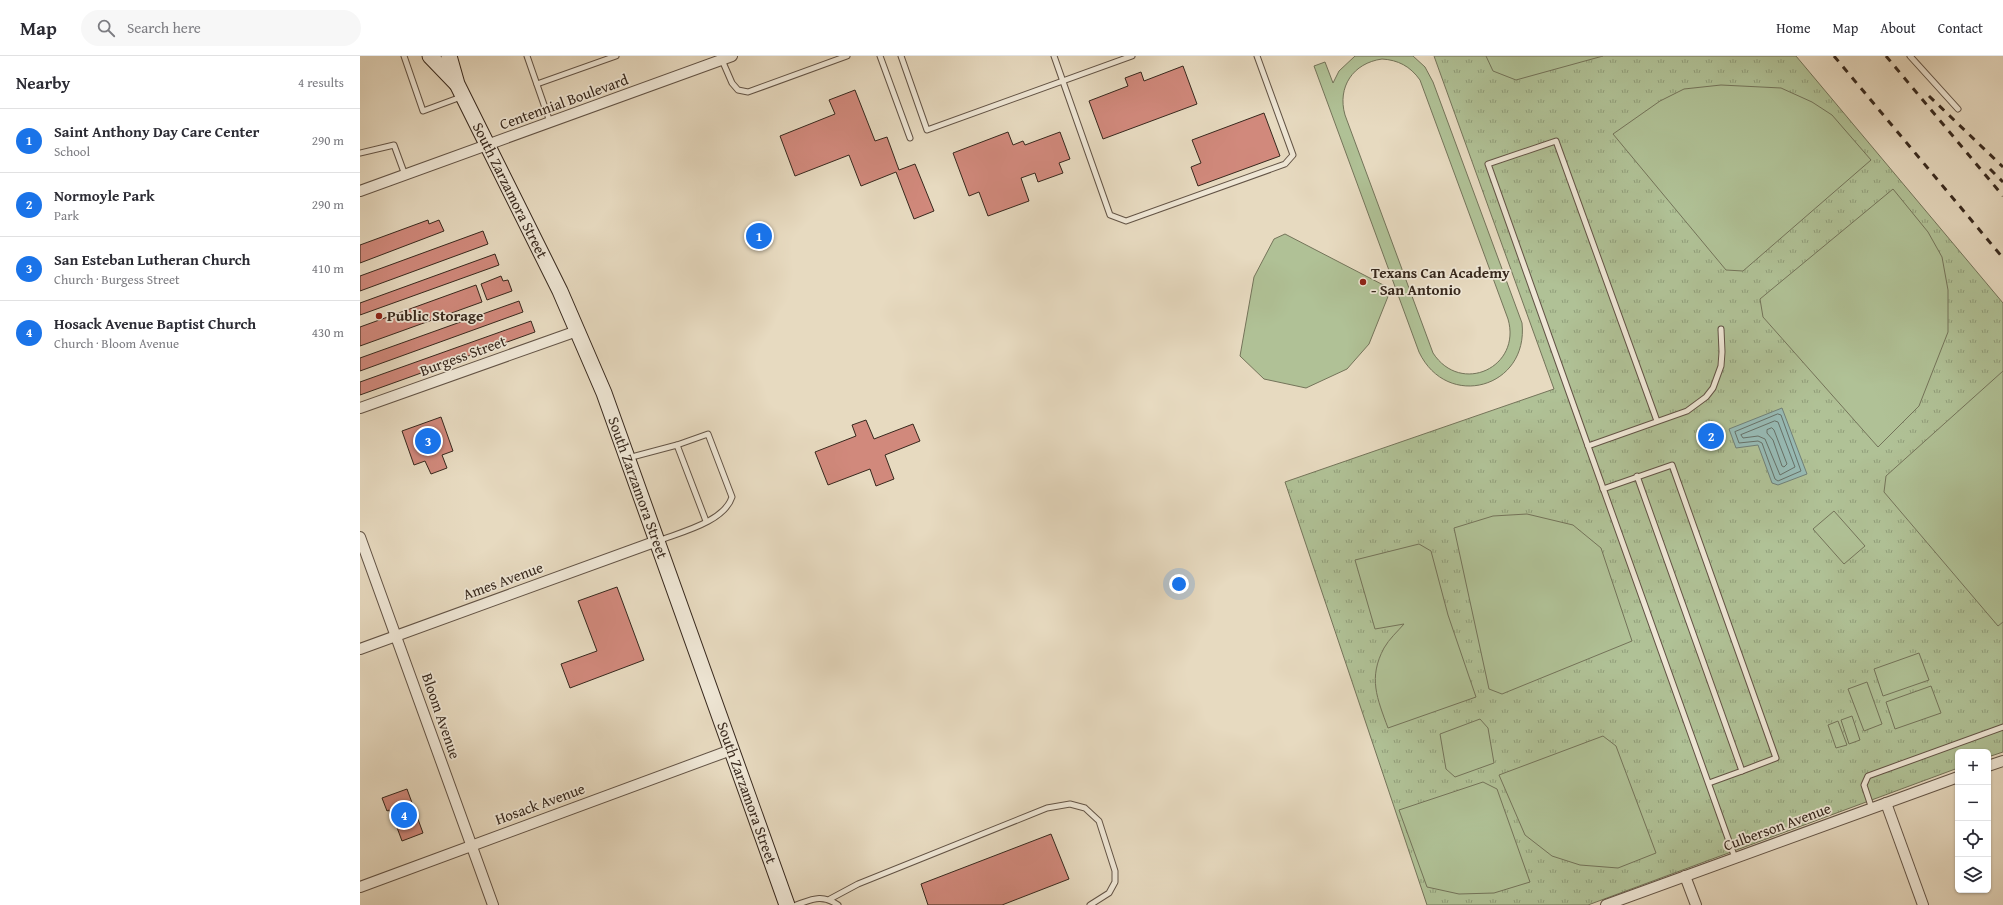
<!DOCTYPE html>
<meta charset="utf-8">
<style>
:root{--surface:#fff;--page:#f7f7f7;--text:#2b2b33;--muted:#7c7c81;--line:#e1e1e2;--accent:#1a73e8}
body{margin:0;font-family:"Gentium Book Plus",serif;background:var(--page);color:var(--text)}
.controls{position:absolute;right:12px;bottom:12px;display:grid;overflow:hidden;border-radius:6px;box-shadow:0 1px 3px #0004}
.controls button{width:36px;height:36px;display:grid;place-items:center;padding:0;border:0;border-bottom:1px solid var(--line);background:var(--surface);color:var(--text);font:20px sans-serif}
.you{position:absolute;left:819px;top:528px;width:14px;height:14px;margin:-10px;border:3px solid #fff;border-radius:50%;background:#1a73e8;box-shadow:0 0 0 6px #1a73e833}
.badge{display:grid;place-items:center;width:26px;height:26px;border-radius:50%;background:var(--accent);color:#fff;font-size:13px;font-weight:700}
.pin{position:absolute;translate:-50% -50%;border:2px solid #fff;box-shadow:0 1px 4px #0006}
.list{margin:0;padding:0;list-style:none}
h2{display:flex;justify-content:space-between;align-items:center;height:52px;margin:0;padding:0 16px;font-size:17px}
h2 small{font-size:13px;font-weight:400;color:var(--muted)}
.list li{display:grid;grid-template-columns:26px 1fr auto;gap:12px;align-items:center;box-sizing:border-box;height:64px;padding:0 16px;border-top:1px solid var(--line)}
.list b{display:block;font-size:15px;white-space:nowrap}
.list p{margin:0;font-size:13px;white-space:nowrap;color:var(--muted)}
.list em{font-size:13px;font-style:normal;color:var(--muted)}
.icon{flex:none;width:22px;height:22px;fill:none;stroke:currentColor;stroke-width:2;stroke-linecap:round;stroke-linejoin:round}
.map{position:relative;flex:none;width:1643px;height:849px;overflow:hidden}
header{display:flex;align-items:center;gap:24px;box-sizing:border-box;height:56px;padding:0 20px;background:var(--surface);border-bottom:1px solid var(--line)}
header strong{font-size:19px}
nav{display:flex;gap:22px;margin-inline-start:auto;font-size:14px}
.search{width:280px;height:36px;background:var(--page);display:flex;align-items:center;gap:10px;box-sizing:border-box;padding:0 14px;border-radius:22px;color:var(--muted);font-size:15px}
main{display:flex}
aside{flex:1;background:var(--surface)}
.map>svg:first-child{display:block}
.park{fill:url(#park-tufts);stroke:#74745a}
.pitch{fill:#b0c196;stroke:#74745a;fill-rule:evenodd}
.water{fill:#97bab4;stroke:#718078}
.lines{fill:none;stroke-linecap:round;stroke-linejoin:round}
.shore{stroke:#677168;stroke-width:1}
.building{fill:#d1897c;stroke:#37281d}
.lane-casing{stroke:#635446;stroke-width:7}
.street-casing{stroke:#635446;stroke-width:12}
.secondary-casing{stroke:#37281d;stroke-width:17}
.lane{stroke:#efe7d6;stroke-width:5}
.street{stroke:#efe7d6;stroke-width:10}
.secondary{stroke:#efe7d6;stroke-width:15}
.rail{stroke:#37281d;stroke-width:3;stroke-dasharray:7 7;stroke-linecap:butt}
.poi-dot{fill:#8f2418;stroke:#efe7d6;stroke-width:1.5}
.labels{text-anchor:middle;stroke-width:3.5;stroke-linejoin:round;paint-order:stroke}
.street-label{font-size:15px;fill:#37281d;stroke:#efe7d6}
.poi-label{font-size:15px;font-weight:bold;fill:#37281d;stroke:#efe7d6;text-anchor:start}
</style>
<header>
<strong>Map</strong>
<div class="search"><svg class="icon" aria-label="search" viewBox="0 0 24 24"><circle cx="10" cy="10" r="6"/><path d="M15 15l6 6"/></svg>Search here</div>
<nav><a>Home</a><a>Map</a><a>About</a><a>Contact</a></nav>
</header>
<main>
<aside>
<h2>Nearby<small>4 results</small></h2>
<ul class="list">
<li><span class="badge">1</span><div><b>Saint Anthony Day Care Center</b><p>School</p></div><em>290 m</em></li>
<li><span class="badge">2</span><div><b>Normoyle Park</b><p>Park</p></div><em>290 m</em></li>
<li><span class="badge">3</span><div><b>San Esteban Lutheran Church</b><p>Church · Burgess Street</p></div><em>410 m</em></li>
<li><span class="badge">4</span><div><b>Hosack Avenue Baptist Church</b><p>Church · Bloom Avenue</p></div><em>430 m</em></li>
</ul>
</aside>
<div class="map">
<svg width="1643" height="849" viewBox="0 0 1643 849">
<defs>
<pattern id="park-tufts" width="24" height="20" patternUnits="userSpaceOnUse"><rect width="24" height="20" fill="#b0c196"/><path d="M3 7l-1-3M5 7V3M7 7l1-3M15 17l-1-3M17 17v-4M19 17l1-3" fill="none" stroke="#909d7a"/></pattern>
</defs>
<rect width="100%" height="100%" fill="#e7dac0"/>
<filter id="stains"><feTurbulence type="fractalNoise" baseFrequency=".005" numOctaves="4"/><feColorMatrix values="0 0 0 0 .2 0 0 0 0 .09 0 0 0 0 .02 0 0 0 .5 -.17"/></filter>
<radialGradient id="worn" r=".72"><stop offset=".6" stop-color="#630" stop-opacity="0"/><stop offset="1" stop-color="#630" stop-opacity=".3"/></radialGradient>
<path class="park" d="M1074 0H1436L1643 247V696L1628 701V696H1598V712L1228 849H1067L925 426 1194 333Z"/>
<g class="pitch">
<path d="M995 0H1053L1065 11 1073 26 1162 267C1169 332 1087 355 1059 296L954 10 965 6 973 27 979 15ZM1022 3C1038 4 1050 10 1060 24L1148 263C1162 311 1101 340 1073 297L985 59C977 31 993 7 1022 3Z"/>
<path d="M1126 0H1243L1156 24 1133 15Z"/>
<path d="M1361 29 1421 32 1452 46 1472 59 1511 104 1383 215 1366 214 1253 78 1300 45 1324 33Z"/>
<path d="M1533 133 1568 176 1582 201 1588 234V276L1559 350 1518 391 1403 261 1400 243Z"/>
<path d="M925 178 1031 233 1009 288 987 313 946 332 904 323 880 300 894 221 914 183Z"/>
<path d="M1643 315V566L1638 570 1524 436 1526 420Z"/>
<path d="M1474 455 1505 490 1484 508 1453 473Z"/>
<path d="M1167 458 1213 469 1241 492 1272 585 1142 638 1129 633 1094 472 1133 460Z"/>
<path d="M1059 488 1071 495 1088 559 1116 641 1028 672C1017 642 1008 622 1024 592 1029 583 1038 575 1044 568L1015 573 995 504Z"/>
<path d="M1559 597 1569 624 1523 640 1514 613Z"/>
<path d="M1507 626 1522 668 1504 675 1488 633Z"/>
<path d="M1571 630 1581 657 1535 673 1526 646Z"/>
<path d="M1492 660 1500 684 1489 688 1481 664Z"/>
<path d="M1120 663 1128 672 1134 707 1095 721 1086 713 1080 678Z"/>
<path d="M1478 665 1487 689 1476 692 1468 669Z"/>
<path d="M1243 680 1256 690 1296 797 1258 812 1220 809 1192 800 1165 779 1139 719Z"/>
<path d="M1123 726 1137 733 1170 826 1134 837 1099 838 1067 831 1039 754Z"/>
</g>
<path class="water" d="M1422 352 1447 418 1418 429 1412 427 1398 389 1376 392 1369 373Z"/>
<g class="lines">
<g class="shore">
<path d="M1418 358 1421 359 1441 415 1418 425 1415 423 1402 387 1398 385 1379 387 1375 376Z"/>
<path d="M1415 365 1418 366 1435 411 1420 419 1405 383 1398 380 1383 382 1381 379Z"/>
<path d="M1412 372 1414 374 1427 408 1424 411 1422 410 1413 384 1407 377V374Z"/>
</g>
</g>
<g class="building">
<path d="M823 10 837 48 743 83 729 45 768 30 765 22 781 16 784 25Z"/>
<path d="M495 34 515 85 527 81 539 114 555 108 574 155 554 163 536 116 501 130 489 99 435 120 420 80 475 58 469 44Z"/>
<path d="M904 57 920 100 838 130 831 111 841 107 832 84Z"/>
<path d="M648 76 653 89 663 85 665 89 700 76 710 103 699 107 703 117 678 126 675 117 661 122 669 145 628 160 619 136 609 140 593 97Z"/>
<path d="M68 164 69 168 79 164 84 175 0 207V189Z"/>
<path d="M123 175 128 188 0 235V220Z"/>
<path d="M135 198 139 209 0 259V247Z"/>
<path d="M141 220 143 225 148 224 152 235 127 244 121 228Z"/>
<path d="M116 229 122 246 0 290V271Z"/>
<path d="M159 245 163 256 0 315V302Z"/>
<path d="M171 265 175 276 0 339V326Z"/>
<path d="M81 361 93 395 82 399 87 412 71 418 65 405 54 409 42 375Z"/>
<path d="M506 364 514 383 553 368 560 385 525 399 534 423 516 430 510 413 468 429 455 396 496 380 492 369Z"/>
<path d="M257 531 284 604 210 632 201 608 237 595 218 545Z"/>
<path d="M47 733 63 777 42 785 32 758 30 759 29 754 27 755 22 742Z"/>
<path d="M691 778 709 823 642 849H568L561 828Z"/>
</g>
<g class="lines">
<g class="lane-casing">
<g id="lane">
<path d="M44 0 63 55 101 41"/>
<path d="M167 0 190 66"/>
<path d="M520 0 550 82"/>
<path d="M541 0 567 74 772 0"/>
<path d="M694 0 750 159 766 165 925 108 933 99 897 0"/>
<path d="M1550 0 1598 53"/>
<path d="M362 4 372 27 378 34 388 36 487 0"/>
<path d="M177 28 256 0"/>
<path d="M0 97 34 89 45 119"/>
<path d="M1361 273 1362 296 1361 310 1353 332 1346 341 1327 355 1228 390 1375 802"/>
<path d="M1228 390 1128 108 1196 85 1297 365"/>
<path d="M268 402 317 389 346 465"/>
<path d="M1277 420 1382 715 1349 727"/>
<path d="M1243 433 1312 409 1416 702 1382 715"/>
<path d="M298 485C321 476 364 466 372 441L348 378 317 389"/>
<path d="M1512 753 1504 729 1508 720 1643 671"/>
<path d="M470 843 498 828 687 752 710 748 725 752 739 765 755 815V826L749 837 730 849"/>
<path d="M436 849C453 843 462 838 478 849"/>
</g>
</g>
<g class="street-casing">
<g id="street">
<path d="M0 135 372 0"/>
<path d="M0 352 217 275"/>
<path d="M0 481 133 849"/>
<path d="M0 593 297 485"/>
<path d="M1628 710 1643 705"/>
<path d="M1526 747 1563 849"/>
<path d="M1325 820 1336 849"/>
<path d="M0 831 371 694"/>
<path d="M1246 849 1598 721"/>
</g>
</g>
<g class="secondary-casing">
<g id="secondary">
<path d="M70 0 96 27"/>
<path id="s1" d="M89 0 97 28 200 235 244 337 427 849"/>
</g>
</g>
<use href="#lane" class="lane"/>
<use href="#street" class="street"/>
<use href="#secondary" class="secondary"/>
<g class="rail">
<path d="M1474 0 1643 202"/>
<path d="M1526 0 1643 140"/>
<path d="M1569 40 1643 111"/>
<path d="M1630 113 1643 126"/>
</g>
</g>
<g class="poi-dot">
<circle cx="1003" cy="226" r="4"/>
<circle cx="19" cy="260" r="4"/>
</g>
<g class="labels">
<g class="street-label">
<text transform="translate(204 46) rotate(-20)" y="5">Centennial Boulevard</text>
<text dy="5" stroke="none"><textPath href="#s1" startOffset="148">South Zarzamora Street</textPath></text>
<text transform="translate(103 300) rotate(-20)" y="5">Burgess Street</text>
<text dy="5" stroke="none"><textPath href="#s1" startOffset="472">South Zarzamora Street</textPath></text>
<text transform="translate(143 525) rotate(-20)" y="5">Ames Avenue</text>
<text transform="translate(81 660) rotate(71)" y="5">Bloom Avenue</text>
<text dy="5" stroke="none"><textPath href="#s1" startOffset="796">South Zarzamora Street</textPath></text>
<text transform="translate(180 748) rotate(-20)" y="5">Hosack Avenue</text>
<text transform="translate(1417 771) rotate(-20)" y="5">Culberson Avenue</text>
</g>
<g class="poi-label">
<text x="1011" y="222">Texans Can Academy<tspan x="1011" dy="17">- San Antonio</tspan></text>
<text x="27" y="265">Public Storage</text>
</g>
</g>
<rect width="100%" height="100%" filter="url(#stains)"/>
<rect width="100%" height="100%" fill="url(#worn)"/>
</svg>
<div class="controls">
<button>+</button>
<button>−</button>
<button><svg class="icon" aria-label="locate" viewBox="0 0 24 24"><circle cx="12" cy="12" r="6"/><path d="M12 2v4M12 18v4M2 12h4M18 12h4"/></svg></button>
<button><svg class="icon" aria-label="layers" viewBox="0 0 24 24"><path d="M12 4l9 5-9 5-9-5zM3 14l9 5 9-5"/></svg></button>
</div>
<div class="you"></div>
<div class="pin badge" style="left:399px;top:180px">1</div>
<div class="pin badge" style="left:1351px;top:380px">2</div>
<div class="pin badge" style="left:68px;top:385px">3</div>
<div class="pin badge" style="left:44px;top:759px">4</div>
</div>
</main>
